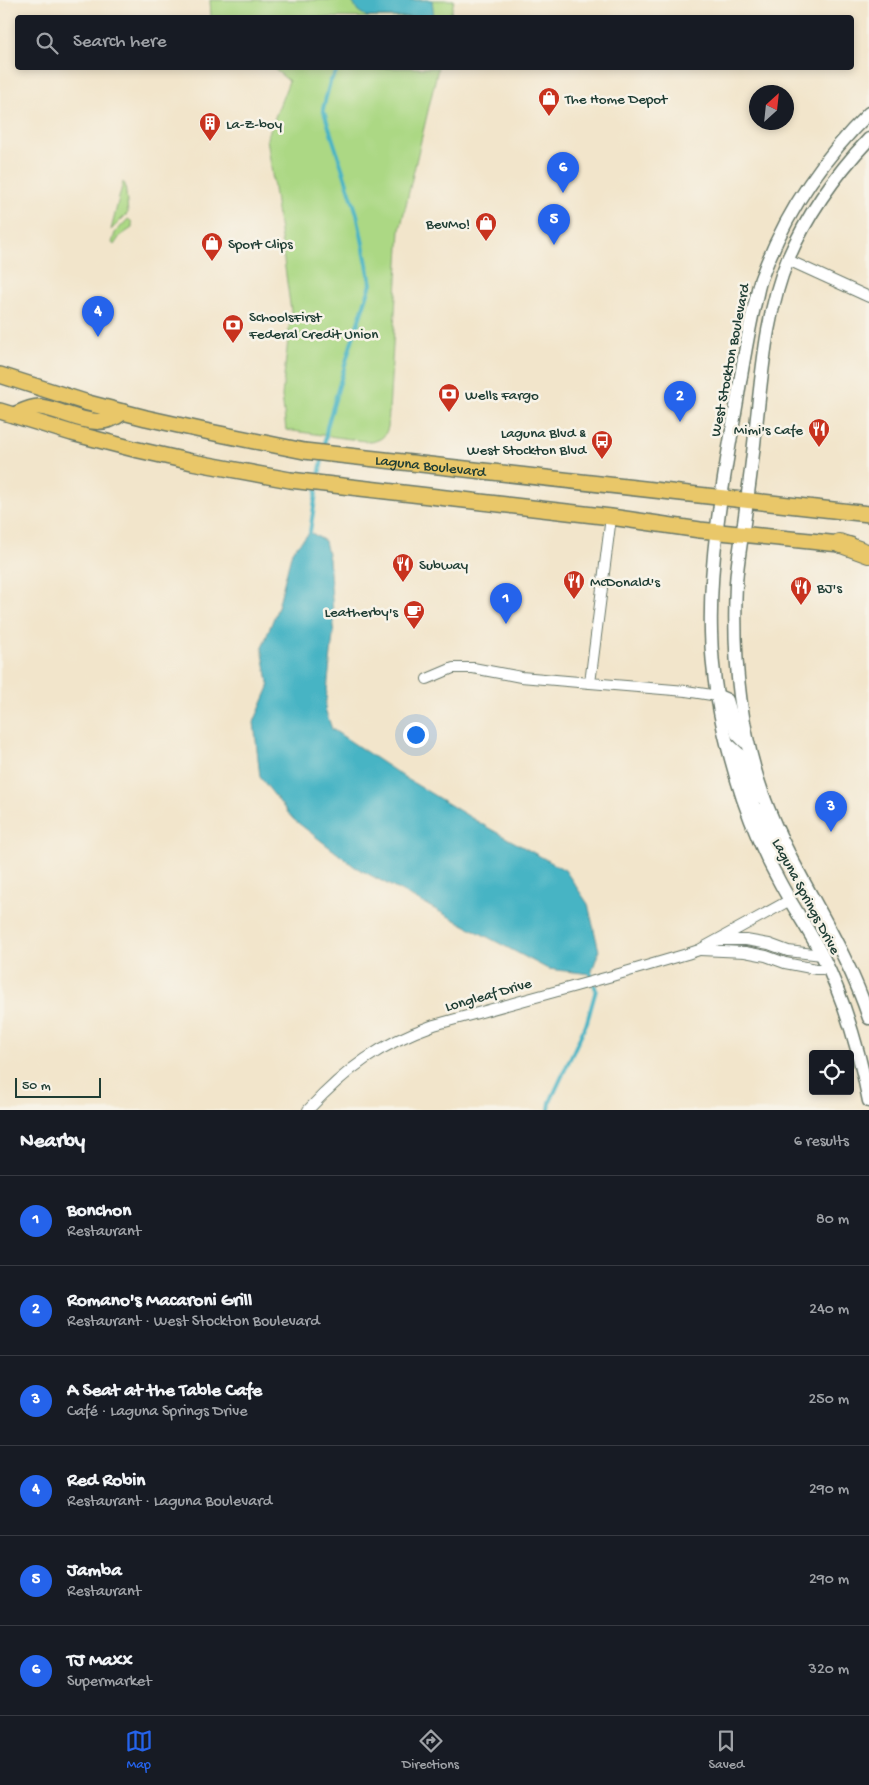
<!DOCTYPE html>
<meta charset="utf-8">
<style>
:root{--surface:#171b24;--page:#242831;--text:#f1f3f6;--muted:#9ea1a6;--line:#363941;--accent:#2563eb}
body{margin:0;font-family:"Gochi Hand",sans-serif;background:var(--page);color:var(--text)}
.controls{position:absolute;right:15px;bottom:15px;display:grid;overflow:hidden;border-radius:5px;box-shadow:0 2px 8px #0003}
.controls button{width:45px;height:45px;display:grid;place-items:center;padding:0;border:0;border-bottom:1px solid var(--line);background:var(--surface);color:var(--text);font:25px sans-serif}
.compass{position:absolute;left:749px;top:85px;width:45px;height:45px;border-radius:50%;background:var(--surface);box-shadow:0 2px 8px #0003;rotate:27deg}
.scale{position:absolute;left:15px;bottom:12px;width:86px;box-sizing:border-box;padding-left:5px;border:2px solid #1f3d34;border-top:0;font-size:14px;line-height:18px;white-space:nowrap;color:#1f3d34;-webkit-text-stroke:4px #f7f3e8;paint-order:stroke}
.you{position:absolute;left:415px;top:734px;width:18px;height:18px;margin:-12px;border:4px solid #fff;border-radius:50%;background:#1a73e8;box-shadow:0 0 0 8px #1a73e833}
.badge{display:grid;place-items:center;width:32px;height:32px;border-radius:50%;background:var(--accent);color:#fff;font-size:16px;font-weight:700}
.pin{position:absolute;translate:-50% -41px;filter:drop-shadow(0 1px 2px #0008)}
.pin::after{content:'';position:absolute;top:26px;width:18px;height:15px;background:inherit;clip-path:polygon(0 0,100% 0,50% 100%)}
.list{margin:0;padding:0;list-style:none}
h2{display:flex;justify-content:space-between;align-items:center;height:65px;margin:0;padding:0 20px;font-size:21px}
h2 small{font-size:16px;font-weight:400;color:var(--muted)}
.list li{display:grid;grid-template-columns:32px 1fr auto;gap:15px;align-items:center;box-sizing:border-box;height:90px;padding:0 20px;border-top:1px solid var(--line)}
.list b{display:block;font-size:19px;white-space:nowrap}
.list p{margin:0;font-size:16px;white-space:nowrap;color:var(--muted)}
.list em{font-size:16px;font-style:normal;color:var(--muted)}
.icon{flex:none;width:28px;height:28px;fill:none;stroke:currentColor;stroke-width:2;stroke-linecap:round;stroke-linejoin:round}
.map{position:relative;flex:none;width:869px;height:1110px;overflow:hidden}
.search{position:absolute;background:var(--surface);box-shadow:0 2px 8px #0003;left:15px;right:15px;top:15px;height:55px;display:flex;align-items:center;gap:12px;box-sizing:border-box;padding:0 18px;border-radius:5px;color:var(--muted);font-size:19px}
.sheet{height:605px;background:var(--surface)}
nav{display:flex;justify-content:space-around;align-items:center;box-sizing:border-box;height:70px;border-top:1px solid var(--line);background:var(--surface);font-size:14px;color:var(--muted)}
nav a{display:grid;justify-items:center;gap:2px}
nav .on{color:var(--accent)}
.map>svg:first-child{display:block}
.green{fill:#acd884;stroke:#668a5c}
.water{fill:#47b4c4;stroke:#33787c}
.lines{fill:none;stroke-linecap:round;stroke-linejoin:round}
.stream{stroke:#47b4c4;stroke-width:4}
.minor-casing{stroke:#697869;stroke-width:12}
.tertiary-casing{stroke:#697869;stroke-width:15}
.primary-casing{stroke:#697869;stroke-width:18}
.motorway-casing{stroke:#697869;stroke-width:20}
.minor{stroke:#fff;stroke-width:10}
.tertiary{stroke:#fff;stroke-width:12}
.primary{stroke:#e9c769;stroke-width:15}
.motorway{stroke:#e9c769;stroke-width:18}
.labels{text-anchor:middle;stroke-width:5;stroke-linejoin:round;paint-order:stroke}
.poi-label{font-size:15px;fill:#1f3d34;stroke:#f7f3e8;text-anchor:start}
.street-label{font-size:15px;fill:#1f3d34;stroke:#f7f3e8}
</style>
<div class="map">
<svg width="869" height="1110" viewBox="0 0 869 1110">
<rect width="100%" height="100%" fill="#f7f3e8"/>
<filter id="ink" filterUnits="userSpaceOnUse"><feTurbulence type="fractalNoise" baseFrequency=".02" numOctaves="2"/><feDisplacementMap in="SourceGraphic" scale="10" xChannelSelector="R" yChannelSelector="G"/><feConvolveMatrix kernelMatrix="1 2 1 2 8 2 1 2 1" color-interpolation-filters="sRGB"/></filter>
<filter id="wash" filterUnits="userSpaceOnUse"><feTurbulence type="fractalNoise" baseFrequency=".0096" numOctaves="4" result="noise"/><feDisplacementMap in="SourceGraphic" scale="20" xChannelSelector="R" yChannelSelector="G"/><feGaussianBlur stdDeviation="1.12" result="paint"/><feColorMatrix in="noise" values="0 0 0 0 0 0 0 0 0 0 0 0 0 0 0 0 0 1.4 0 .05"/><feComposite in="paint" operator="in"/></filter>
<g filter="url(#wash)">
<rect width="100%" height="100%" fill="#f2e5cb"/>
<g class="green">
<path d="M210 0H454L450 18 211 17Z"/>
<path d="M273 68H438L400 230 388 427C385 437 382 439 372 442L286 430 282 396 291 311 267 138 289 81Z"/>
<path d="M123 182 125 184 128 213 111 230Z"/>
<path d="M128 219 132 222V228L120 236 114 245 112 243 115 233Z"/>
</g>
<g class="water">
<path d="M351 0H432L434 17H367L358 11Z"/>
<path d="M310 532 325 541 329 559 334 626 325 709 332 729 407 779 485 826 565 870 588 904 599 951 591 974 548 969 355 867 293 819 260 777 254 722 269 687 262 648 278 607 292 551Z"/>
</g>
<g class="lines">
<g class="stream">
<path d="M324 449 327 427 352 341 371 284 357 214 323 109 330 82 339 68"/>
<path d="M318 481 323 455"/>
<path d="M310 532 317 487"/>
<path d="M549 1110 550 1102 587 1022 596 990 591 974"/>
</g>
</g>
</g>
<g filter="url(#ink)">
<g class="lines">
<g class="minor-casing">
<g id="minor">
<path d="M788 260 869 297"/>
<path d="M611 517 590 683 686 691 718 696"/>
<path d="M427 679 453 668H473L521 677 590 683"/>
<path d="M719 940H746L769 944 788 951 822 955"/>
<path d="M700 950 745 952 766 956 785 963 816 969H828"/>
<path d="M308 1110C347 1068 380 1044 434 1025L612 976 687 954 699 950 790 900"/>
</g>
</g>
<g class="tertiary-casing">
<g id="tertiary">
<path d="M869 113C822 159 785 214 762 276 758 285 757 296 754 307 747 338 742 369 737 401 724 477 709 555 711 632 712 687 726 747 743 799 752 825 763 852 777 877 790 903 808 928 822 955 845 1001 859 1050 869 1101"/>
<path d="M869 139C836 174 807 215 788 259 765 315 762 376 755 435 752 464 748 494 744 523 741 543 737 564 736 584 733 650 738 716 758 780 784 864 842 934 869 1018"/>
<path d="M718 696 727 700 737 734 745 742"/>
<path d="M728 744 740 755 751 791 754 795 764 798"/>
<path d="M745 799C765 809 765 837 776 853 779 857 787 860 792 863"/>
</g>
</g>
<g class="primary-casing">
<g id="primary">
<path id="s1" d="M0 375 88 403 146 418 205 431 304 451 869 514"/>
<path d="M0 411 72 433 134 449 192 462 290 480 611 517 700 530 850 545"/>
<path d="M14 415C21 412 32 406 40 407 70 411 96 434 123 412"/>
</g>
</g>
<g class="motorway-casing">
<path id="motorway" d="M839 543 869 554"/>
</g>
<use href="#minor" class="minor"/>
<use href="#tertiary" class="tertiary"/>
<use href="#primary" class="primary"/>
<use href="#motorway" class="motorway"/>
</g>
</g>
<defs>
<g id="shop-pin" transform="scale(1.125)"><path d="M0 17L-7.5 6A9.5 9.5 0 1 1 7.5 6Z" fill="#c8321e" stroke="#f7f3e8"/><path d="M-5-2.5h2.3a2.7 3.5 0 0 1 5.4 0H5L5.5 6h-11ZM-1.5-2.5h3a1.5 2.3 0 0 0-3 0Z" fill="#fff"/></g>
<g id="building-pin" transform="scale(1.125)"><path d="M0 17L-7.5 6A9.5 9.5 0 1 1 7.5 6Z" fill="#c8321e" stroke="#f7f3e8"/><path d="M-4-6H4V6H1V3H-1V6H-4ZM-2.5-4.3h1.7v1.8h-1.7ZM.8-4.3h1.7v1.8H.8ZM-2.5-1h1.7V.8h-1.7ZM.8-1h1.7V.8H.8Z" fill="#fff"/></g>
<g id="bank-pin" transform="scale(1.125)"><path d="M0 17L-7.5 6A9.5 9.5 0 1 1 7.5 6Z" fill="#c8321e" stroke="#f7f3e8"/><path d="M-6-4H6V4H-6ZM0-2.3a2.3 2.3 0 1 0 0 4.6a2.3 2.3 0 1 0 0-4.6Z" fill="#fff"/></g>
<g id="restaurant-pin" transform="scale(1.125)"><path d="M0 17L-7.5 6A9.5 9.5 0 1 1 7.5 6Z" fill="#c8321e" stroke="#f7f3e8"/><path d="M-5-6h1v4h1v-4h1v4h1v-4h1v5L-1.5 .5V6h-2V.5L-5-1ZM5-6V6H3V1.5H1.5Q1.5-4 5-6Z" fill="#fff"/></g>
<g id="bus-pin" transform="scale(1.125)"><path d="M0 17L-7.5 6A9.5 9.5 0 1 1 7.5 6Z" fill="#c8321e" stroke="#f7f3e8"/><path d="M-5-6H5V4H4V6H2V4H-2V6H-4V4H-5ZM-3.5-4V0h7V-4ZM-3.5 1.2v1.5H-2V1.2ZM2 1.2v1.5H3.5V1.2Z" fill="#fff"/></g>
<g id="cafe-pin" transform="scale(1.125)"><path d="M0 17L-7.5 6A9.5 9.5 0 1 1 7.5 6Z" fill="#c8321e" stroke="#f7f3e8"/><path d="M-5.5-4.5H6V0H3Q3 3.5 0 3.5H-2.5Q-5.5 3.5-5.5 0ZM3-3.2v2h1.7v-2ZM-6 4.5H4V6H-6Z" fill="#fff"/></g>
</defs>
<g fill-rule="evenodd">
<use href="#shop-pin" x="549" y="98"/>
<use href="#building-pin" x="210" y="123"/>
<use href="#shop-pin" x="486" y="223"/>
<use href="#shop-pin" x="212" y="243"/>
<use href="#bank-pin" x="233" y="325"/>
<use href="#bank-pin" x="449" y="394"/>
<use href="#restaurant-pin" x="819" y="429"/>
<use href="#bus-pin" x="602" y="441"/>
<use href="#restaurant-pin" x="403" y="564"/>
<use href="#restaurant-pin" x="574" y="581"/>
<use href="#restaurant-pin" x="801" y="587"/>
<use href="#cafe-pin" x="414" y="611"/>
</g>
<g class="labels">
<g class="poi-label">
<text x="565" y="103">The Home Depot</text>
<text x="226" y="128">La-Z-boy</text>
<text x="470" y="228" text-anchor="end">BevMo!</text>
<text x="228" y="248">Sport Clips</text>
<text x="249" y="321">SchoolsFirst<tspan x="249" dy="17">Federal Credit Union</tspan></text>
<text x="465" y="399">Wells Fargo</text>
<text x="803" y="434" text-anchor="end">Mimi's Cafe</text>
<text x="586" y="437" text-anchor="end">Laguna Blvd &amp;<tspan x="586" dy="17">West Stockton Blvd</tspan></text>
<text x="419" y="569">Subway</text>
<text x="590" y="586">McDonald's</text>
<text x="817" y="592">BJ's</text>
<text x="398" y="616" text-anchor="end">Leatherby's</text>
</g>
<g class="street-label">
<text transform="translate(729 360) rotate(-79)" y="5">West Stockton Boulevard</text>
<text dy="5" stroke="none"><textPath href="#s1" startOffset="441">Laguna Boulevard</textPath></text>
<text transform="translate(807 896) rotate(62)" y="5">Laguna Springs Drive</text>
<text transform="translate(488 994) rotate(-16)" y="5">Longleaf Drive</text>
</g>
</g>
</svg>
<div class="controls">
<button><svg class="icon" aria-label="locate" viewBox="0 0 24 24"><circle cx="12" cy="12" r="6"/><path d="M12 2v4M12 18v4M2 12h4M18 12h4"/></svg></button>
</div>
<svg class="compass" viewBox="-18 -18 36 36"><path d="M0-13l5 13h-10z" fill="#e53935"/><path d="M0 13l5-13h-10z" fill="#9ea1a6"/></svg>
<div class="scale">50 m</div>
<div class="you"></div>
<div class="pin badge" style="left:506px;top:624px">1</div>
<div class="pin badge" style="left:680px;top:422px">2</div>
<div class="pin badge" style="left:831px;top:832px">3</div>
<div class="pin badge" style="left:98px;top:337px">4</div>
<div class="pin badge" style="left:554px;top:245px">5</div>
<div class="pin badge" style="left:563px;top:193px">6</div>
<div class="search"><svg class="icon" aria-label="search" viewBox="0 0 24 24"><circle cx="10" cy="10" r="6"/><path d="M15 15l6 6"/></svg>Search here</div>
</div>
<section class="sheet">
<h2>Nearby<small>6 results</small></h2>
<ul class="list">
<li><span class="badge">1</span><div><b>Bonchon</b><p>Restaurant</p></div><em>80 m</em></li>
<li><span class="badge">2</span><div><b>Romano's Macaroni Grill</b><p>Restaurant · West Stockton Boulevard</p></div><em>240 m</em></li>
<li><span class="badge">3</span><div><b>A Seat at the Table Cafe</b><p>Café · Laguna Springs Drive</p></div><em>250 m</em></li>
<li><span class="badge">4</span><div><b>Red Robin</b><p>Restaurant · Laguna Boulevard</p></div><em>290 m</em></li>
<li><span class="badge">5</span><div><b>Jamba</b><p>Restaurant</p></div><em>290 m</em></li>
<li><span class="badge">6</span><div><b>TJ Maxx</b><p>Supermarket</p></div><em>320 m</em></li>
</ul>
</section>
<nav>
<a class="on"><svg class="icon" aria-label="map" viewBox="0 0 24 24"><path d="M3 6l6-2 6 2 6-2v14l-6 2-6-2-6 2zM9 4v14M15 6v14"/></svg>Map</a>
<a><svg class="icon" aria-label="directions" viewBox="0 0 24 24"><path d="M12 3l9 9-9 9-9-9zM9 14v-3h6M13 9l2 2-2 2"/></svg>Directions</a>
<a><svg class="icon" aria-label="saved" viewBox="0 0 24 24"><path d="M7 4h10v16l-5-4-5 4z"/></svg>Saved</a>
</nav>
